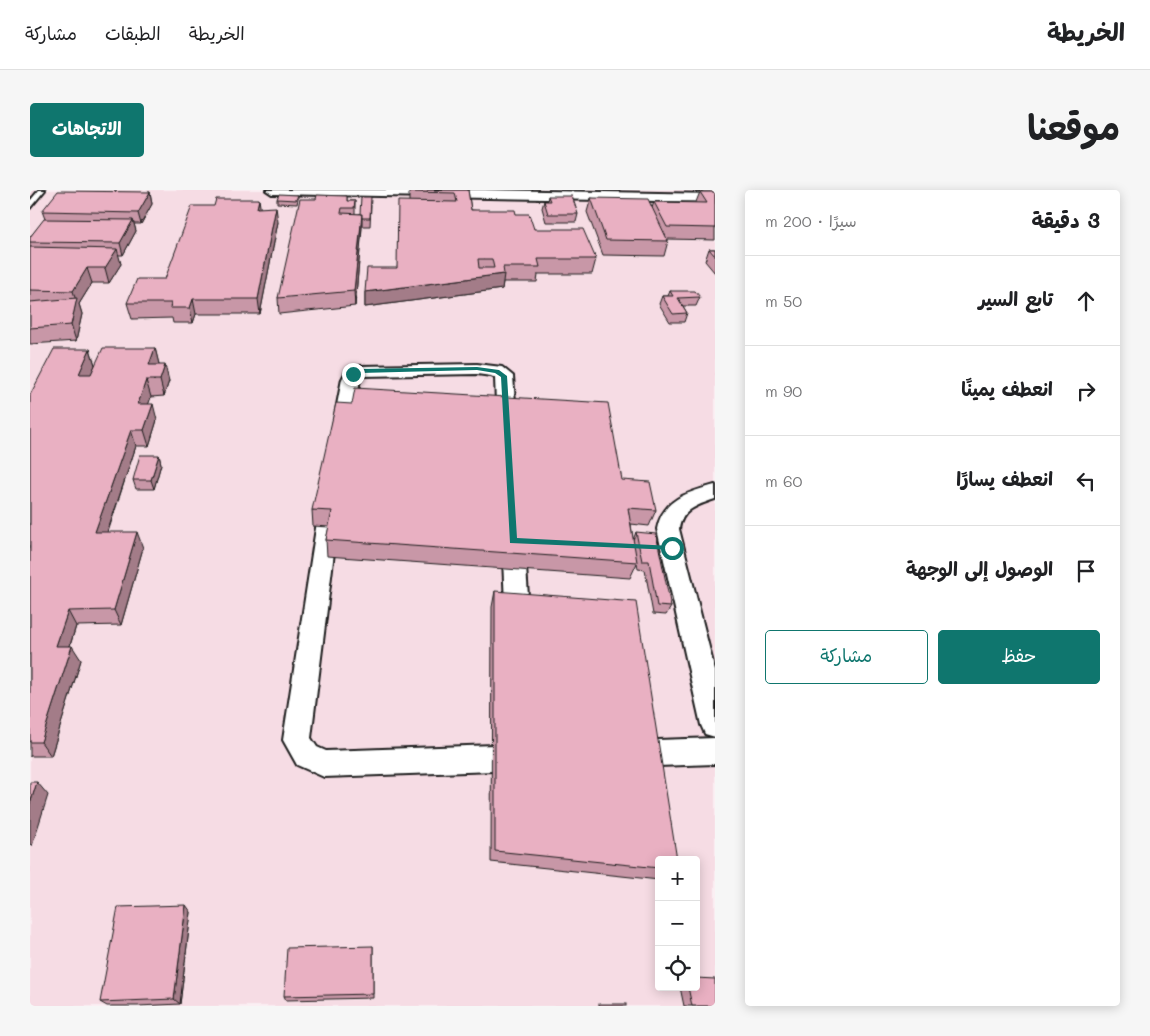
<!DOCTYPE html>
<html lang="ar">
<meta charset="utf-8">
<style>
:root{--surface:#fff;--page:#f6f6f6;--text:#202124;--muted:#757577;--line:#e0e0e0;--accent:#0f766e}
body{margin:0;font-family:Mali,"Playpen Sans Arabic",sans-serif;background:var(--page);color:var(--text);direction:rtl}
.controls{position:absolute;right:15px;bottom:15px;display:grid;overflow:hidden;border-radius:5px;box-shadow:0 2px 12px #0003}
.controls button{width:45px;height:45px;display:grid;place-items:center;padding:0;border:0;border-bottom:1px solid var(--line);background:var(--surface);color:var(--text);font:25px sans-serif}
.stop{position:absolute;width:15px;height:15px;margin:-11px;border:4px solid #0f766e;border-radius:50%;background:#fff}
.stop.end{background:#0f766e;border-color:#fff;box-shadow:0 1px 5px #0008}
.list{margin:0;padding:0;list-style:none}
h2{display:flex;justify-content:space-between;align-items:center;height:65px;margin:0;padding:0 20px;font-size:21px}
h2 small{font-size:16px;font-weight:400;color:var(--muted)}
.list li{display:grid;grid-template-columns:32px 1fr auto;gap:15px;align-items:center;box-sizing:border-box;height:90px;padding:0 20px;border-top:1px solid var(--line)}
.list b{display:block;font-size:19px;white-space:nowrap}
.list em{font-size:16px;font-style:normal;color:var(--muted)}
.actions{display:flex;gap:10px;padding:15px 20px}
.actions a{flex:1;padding:11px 0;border:1px solid var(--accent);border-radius:5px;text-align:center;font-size:18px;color:var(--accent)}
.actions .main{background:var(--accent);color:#fff}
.icon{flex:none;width:28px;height:28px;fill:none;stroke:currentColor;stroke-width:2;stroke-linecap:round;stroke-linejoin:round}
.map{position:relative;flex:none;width:685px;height:816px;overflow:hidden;direction:ltr;border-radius:5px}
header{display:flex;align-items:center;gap:30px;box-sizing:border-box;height:70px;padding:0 25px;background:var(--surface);border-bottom:1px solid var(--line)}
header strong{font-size:24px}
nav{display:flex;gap:28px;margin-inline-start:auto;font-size:18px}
.intro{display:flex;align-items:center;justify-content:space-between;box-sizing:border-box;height:120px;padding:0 30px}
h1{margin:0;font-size:35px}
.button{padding:12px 22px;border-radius:5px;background:var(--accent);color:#fff;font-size:18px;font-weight:700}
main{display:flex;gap:30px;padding:0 30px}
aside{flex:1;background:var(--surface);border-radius:5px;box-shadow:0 2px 12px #0003}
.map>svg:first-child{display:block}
.built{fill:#f6dce4;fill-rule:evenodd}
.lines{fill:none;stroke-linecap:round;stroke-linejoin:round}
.service-casing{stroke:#1c1c1c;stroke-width:4}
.minor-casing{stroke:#1c1c1c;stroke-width:4}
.service{fill:#fff;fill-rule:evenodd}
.minor{fill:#fff;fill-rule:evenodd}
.wall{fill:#c897a7;stroke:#1c1c1c}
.shaded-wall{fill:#a37b88;stroke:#1c1c1c}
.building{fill:#e9b0c2;stroke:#1c1c1c;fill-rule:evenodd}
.route{fill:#0f766e}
</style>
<header>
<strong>الخريطة</strong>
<nav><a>الخريطة</a><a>الطبقات</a><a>مشاركة</a></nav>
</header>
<div class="intro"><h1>موقعنا</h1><a class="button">الاتجاهات</a></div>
<main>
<aside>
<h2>3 دقيقة<small>سيرًا · 200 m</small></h2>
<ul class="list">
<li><svg class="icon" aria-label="ahead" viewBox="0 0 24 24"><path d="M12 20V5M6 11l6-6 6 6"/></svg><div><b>تابع السير</b></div><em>50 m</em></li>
<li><svg class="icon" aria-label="right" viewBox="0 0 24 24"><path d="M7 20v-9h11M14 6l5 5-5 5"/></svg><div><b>انعطف يمينًا</b></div><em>90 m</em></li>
<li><svg class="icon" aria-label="left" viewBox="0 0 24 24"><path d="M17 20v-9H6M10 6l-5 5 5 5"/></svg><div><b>انعطف يسارًا</b></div><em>60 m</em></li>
<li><svg class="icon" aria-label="arrive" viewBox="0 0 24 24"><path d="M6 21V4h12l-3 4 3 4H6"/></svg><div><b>الوصول إلى الوجهة</b></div></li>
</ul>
<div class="actions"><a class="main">حفظ</a><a>مشاركة</a></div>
</aside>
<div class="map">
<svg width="685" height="816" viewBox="0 0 685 816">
<rect width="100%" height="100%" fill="#fbeff3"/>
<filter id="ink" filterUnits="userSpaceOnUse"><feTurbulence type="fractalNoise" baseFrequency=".02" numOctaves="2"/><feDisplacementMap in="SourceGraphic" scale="10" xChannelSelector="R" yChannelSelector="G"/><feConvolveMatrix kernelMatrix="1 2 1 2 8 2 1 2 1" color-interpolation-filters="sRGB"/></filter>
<g filter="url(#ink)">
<path class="built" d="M0 0H685V816H0ZM629 670H666V797H629Z"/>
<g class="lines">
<g class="service-casing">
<path id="service" d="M9 0H15L0 18V11Z"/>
</g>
<g class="minor-casing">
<g id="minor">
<path d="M236 0H454L685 4V12L242 4Z"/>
<path d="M447 174 472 177 483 186 487 238 484 242 477 244 470 242 467 238 465 188 461 186 447 184 332 186 330 189 321 246 318 250 311 252 304 250 301 246 312 189 317 180 329 176Z"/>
<path d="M685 295V309C668 315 652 319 649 339L685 481V547L675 544 671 535 627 339C633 308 659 302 685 295Z"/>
<path d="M301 299 308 301 311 306 281 548 287 557 296 561 493 554 503 558 507 567 503 576 493 580 294 587 267 575 253 550 291 306 294 301Z"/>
<path d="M483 339 491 341 494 347 500 436 497 443 488 446 479 443 476 436 472 347 475 341Z"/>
<path d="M685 548V574L599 577 589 573 585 564 589 555 599 551Z"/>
</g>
</g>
<use href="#service" class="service"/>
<use href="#minor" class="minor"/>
</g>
<g class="wall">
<path d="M379 0H438L441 20 486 24 504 39 566 69 562 84H508L507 92H473L472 99 335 117V102L367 78 379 11Z"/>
<path d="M120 2 122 14 111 34H104L106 41 93 65H88L91 74 79 93H62L49 114 52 124 46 151 0 154V47L15 29 12 21Z"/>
<path d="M670 2H685V50L638 49V51L634 66 573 65 557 22 561 8 622 18 624 12H666Z"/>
<path d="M268 5V9L267 14 247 13V9Z"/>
<path d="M317 6V11H325V24H330L341 15 340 36H332L325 116 249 124 248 108 286 9Z"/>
<path d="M518 6 548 24 546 32H516L512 18 514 11H517Z"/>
<path d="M230 18 248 32 230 124H166L163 133H143L142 128 102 129 97 113 135 89Z"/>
<path d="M679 59H685V83L675 71Z"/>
<path d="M640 101 670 107 666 116H653L657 123 654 132H640L629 114 632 106H638Z"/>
<path d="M125 158 129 175 139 191 134 206 121 207 118 214 127 230 119 256H106L78 342 113 358 91 435 46 436 40 456 51 470 21 566H0V567V205L60 159 65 175Z"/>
<path d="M129 265 131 274 124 299H106L103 290Z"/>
<path d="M592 290 626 320 619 336 601 334 603 350 606 342 641 417 636 425 623 424 615 380 608 379 607 373 600 388 297 366 296 350 299 337 283 336 282 320Z"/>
<path d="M465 401 629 670V690L461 672 462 417Z"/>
<path d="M161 722 150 814 108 816H77L70 812Z"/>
<path d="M343 756V808L256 810 254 806Z"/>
<path d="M650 797H666L685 816H654Z"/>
</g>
<g class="shaded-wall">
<path d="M120 2 122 14 111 34 108 23Z"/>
<path d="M229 9 231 23 227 18Z"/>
<path d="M246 17 248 32 230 124 228 109Z"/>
<path d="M332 24V38L325 116 324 101Z"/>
<path d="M103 30 106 41 93 65 90 53Z"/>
<path d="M87 59 91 74 79 93 75 78Z"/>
<path d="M57 78 62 93 49 114 52 124 46 151 41 135 46 111 43 101Z"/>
<path d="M474 84 472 99 335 117V102Z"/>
<path d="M163 109 166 124 163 133 160 118Z"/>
<path d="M125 158 129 174 124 191 119 175Z"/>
<path d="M60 159 65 175 55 200 49 184Z"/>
<path d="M135 175 139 191 134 206 130 190Z"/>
<path d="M116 190 121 207 113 230 108 214Z"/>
<path d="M123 214 127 230 119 256 114 240Z"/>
<path d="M101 240 106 256 72 358 65 342Z"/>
<path d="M129 265 131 274 124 299 121 290Z"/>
<path d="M107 342 113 358 91 435 84 420Z"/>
<path d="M38 421 46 436 35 471 26 456Z"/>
<path d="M42 456 51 470 21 566 11 552Z"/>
<path d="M7 592 18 605 2 656 0 654V614Z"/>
<path d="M156 715 161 722 150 814 144 809Z"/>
</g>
<g class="building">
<path d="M380 0H438L441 20H485L486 24H499L504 39H553L566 69H508L510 77H473L474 84 335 102 337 78H367L368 11 427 12 425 3 380 2ZM448 69H462L464 78H449Z"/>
<path d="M28 1 120 2 108 23 12 21Z"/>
<path d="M670 2H685V38L637 37 624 12 677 13Z"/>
<path d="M249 4 268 5 266 10 247 9Z"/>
<path d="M287 5 317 6V11H325L324 18H312L311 23 332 24 324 101 248 108 270 9H286Z"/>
<path d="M518 6H542L548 24H518L514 11H520Z"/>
<path d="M331 7H341L340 28H332V24H330Z"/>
<path d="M561 8 618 9 638 51 576 50Z"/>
<path d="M186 9H229L227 18 246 17 228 109H163L160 118H140L141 113H97L107 89H135L162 16H184Z"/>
<path d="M14 29 103 30 90 53 0 52V47Z"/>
<path d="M0 57 87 59 75 78H57L43 101 0 100Z"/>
<path d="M679 59H685V66Z"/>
<path d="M640 101H665L670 107 648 108 657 123 643 124 632 106H643Z"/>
<path d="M47 108 41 135 0 138V112Z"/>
<path d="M73 158H125L119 175H135L130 190H116L108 214H123L114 240H101L65 342H107L84 420 38 421 26 456H42L11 552H0V205L24 159H60L49 184H61Z"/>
<path d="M325 198 578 213 592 290 620 292 626 320 598 318 607 372 296 350 302 321 282 320 306 213 322 214Z"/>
<path d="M110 265H129L121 290H103Z"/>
<path d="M606 342 626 344 641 417 627 416 619 371H612Z"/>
<path d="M465 401 606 412 647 670H629V678L465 661Z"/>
<path d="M0 592H7L0 614Z"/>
<path d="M156 715 144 809 70 812 88 717Z"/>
<path d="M343 756V804L254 806 257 758Z"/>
<path d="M666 788 685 789V816H662L658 797H666Z"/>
<rect x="569" y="814" width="27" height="2"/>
</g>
</g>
<path class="route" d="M447 177 469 180 477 186 487 348 642 356 646 358 644 360 480 353 471 187 465 183 447 180 330 183 323 186 320 184 329 179Z"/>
</svg>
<div class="controls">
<button>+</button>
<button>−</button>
<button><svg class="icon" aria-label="locate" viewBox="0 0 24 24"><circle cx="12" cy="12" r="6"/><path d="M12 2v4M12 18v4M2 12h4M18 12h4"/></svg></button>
</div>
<div class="stop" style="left:642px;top:358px"></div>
<div class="stop end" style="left:323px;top:184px"></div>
</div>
</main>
